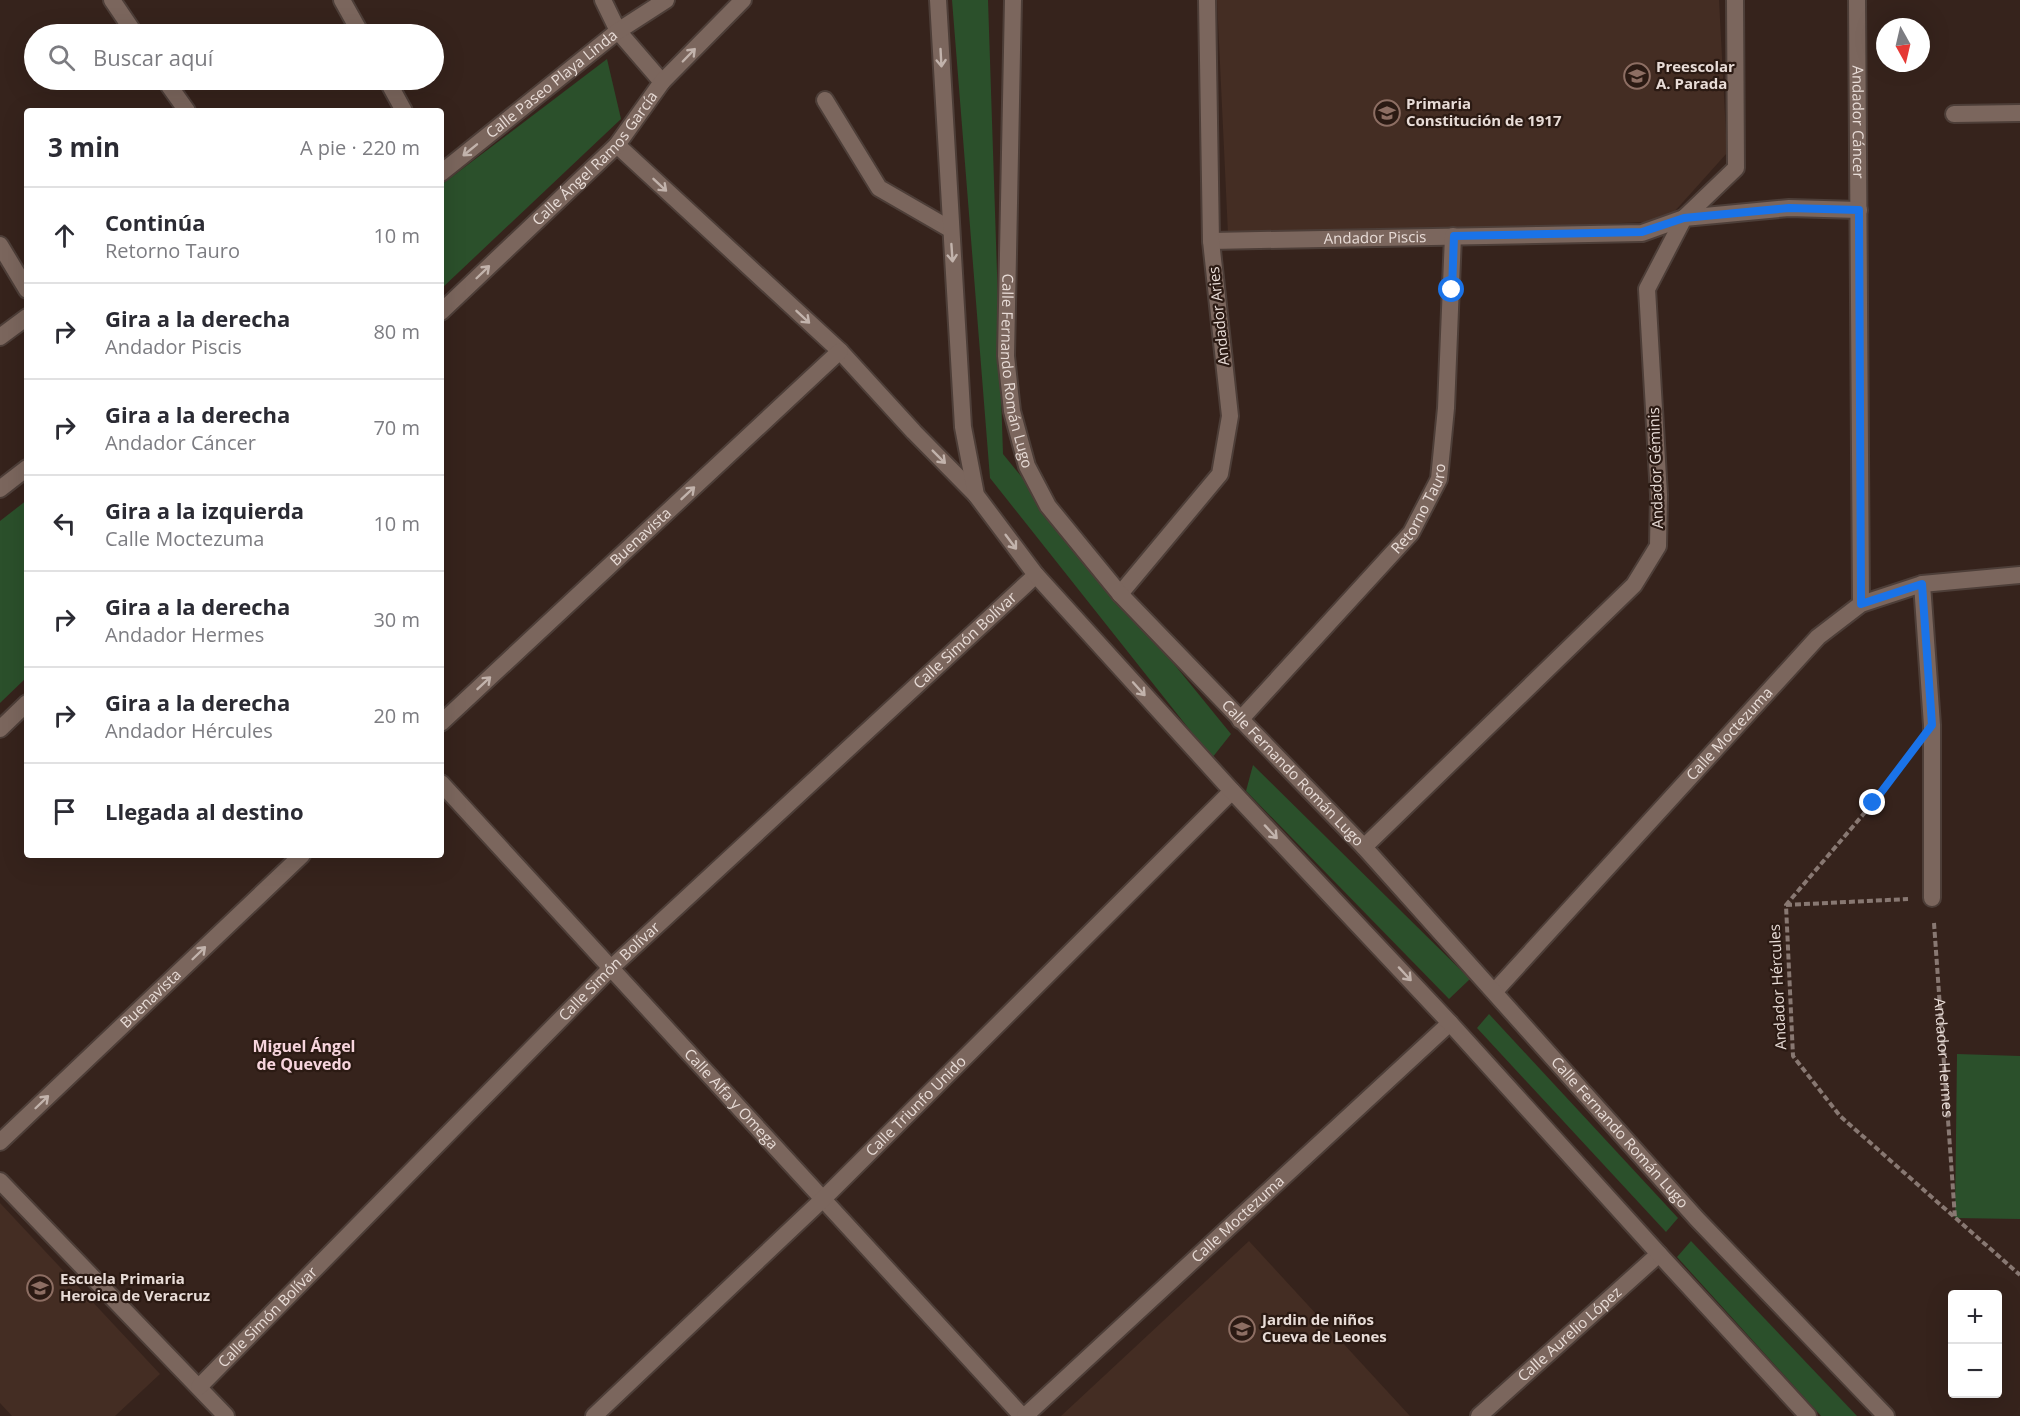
<!DOCTYPE html>
<html lang="es">
<meta charset="utf-8">
<style>
:root{--surface:#fff;--page:#f2f2f3;--text:#2b2b33;--muted:#7c7c81;--line:#e1e1e2}
body{margin:0;font-family:"Open Sans",sans-serif;background:var(--page);color:var(--text)}
.controls{position:absolute;right:18px;bottom:18px;display:grid;overflow:hidden;border-radius:6px;box-shadow:0 6px 24px #0002}
.controls button{width:54px;height:54px;display:grid;place-items:center;padding:0;border:0;border-bottom:2px solid var(--line);background:var(--surface);color:var(--text);font:30px sans-serif}
.compass{position:absolute;left:1876px;top:18px;width:54px;height:54px;border-radius:50%;background:var(--surface);box-shadow:0 6px 24px #0002;rotate:172deg}
.stop{position:absolute;width:18px;height:18px;margin:-14px;border:4px solid #1a73e8;border-radius:50%;background:#fff}
.stop.end{background:#1a73e8;border-color:#fff;box-shadow:0 2px 6px #0008}
.list{margin:0;padding:0;list-style:none}
h2{display:flex;justify-content:space-between;align-items:center;height:78px;margin:0;padding:0 24px;font-size:26px}
h2 small{font-size:20px;font-weight:400;color:var(--muted)}
.list li{display:grid;grid-template-columns:39px 1fr auto;gap:18px;align-items:center;box-sizing:border-box;height:96px;padding:0 24px;border-top:2px solid var(--line)}
.list b{display:block;font-size:22px;white-space:nowrap}
.list p{margin:0;font-size:20px;white-space:nowrap;color:var(--muted)}
.list em{font-size:20px;font-style:normal;color:var(--muted)}
.icon{flex:none;width:33px;height:33px;fill:none;stroke:currentColor;stroke-width:2;stroke-linecap:round;stroke-linejoin:round}
.map{position:relative;flex:none;width:2020px;height:1416px;overflow:hidden}
.search{position:absolute;background:var(--surface);box-shadow:0 6px 24px #0002;left:24px;top:24px;width:420px;height:66px;display:flex;align-items:center;gap:15px;box-sizing:border-box;padding:0 21px;border-radius:33px;color:var(--muted);font-size:22px}
.panel{position:absolute;background:var(--surface);box-shadow:0 6px 24px #0002;left:24px;top:108px;width:420px;height:750px;border-radius:6px}
.map>svg:first-child{display:block}
.built{fill:#442d23}
.green{fill:#2b502b}
.lines{fill:none;stroke-linecap:round;stroke-linejoin:round}
.service-casing{stroke:#4d3e38;stroke-width:20}
.pedestrian-casing{stroke:#4d3e38;stroke-width:20}
.minor-casing{stroke:#4d3e38;stroke-width:20}
.tertiary-casing{stroke:#4d3e38;stroke-width:20}
.path{stroke:#887872;stroke-width:4;stroke-dasharray:6 3;stroke-linecap:butt}
.service{stroke:#7b665d;stroke-width:16}
.pedestrian{stroke:#7b665d;stroke-width:16}
.minor{stroke:#7b665d;stroke-width:16}
.tertiary{stroke:#7b665d;stroke-width:16}
.oneway{stroke:#c2b3ac}
.route{stroke:#1a73e8;stroke-width:8}
.labels{text-anchor:middle;stroke-width:4.5;stroke-linejoin:round;paint-order:stroke}
.poi-label{font-size:15px;font-weight:bold;fill:#e8dcd7;stroke:#2b1a13;text-anchor:start}
.street-label{font-size:15px;fill:#e8dcd7;stroke:#2b1a13}
.neighbourhood-label{font-size:16px;font-weight:bold;fill:#f7d5dd;stroke:#2b1a13}
</style>
<div class="map">
<svg width="2020" height="1416" viewBox="0 0 2020 1416">
<rect width="100%" height="100%" fill="#36231c"/>
<g class="built">
<path d="M1217 0H1719L1727 153 1666 221 1555 226 1228 234Z"/>
<path d="M0 1203 160 1374 115 1416H12L0 1403Z"/>
<path d="M1249 1241 1410 1416H1061Z"/>
</g>
<g class="green">
<path d="M952 0H988L1003 454 1231 734 1212 758 990 478Z"/>
<path d="M607 59 621 119 441 289V185Z"/>
<path d="M27 500V677L0 703V521Z"/>
<path d="M1253 765 1470 979 1449 999 1246 791Z"/>
<path d="M1489 1014 1678 1218 1666 1232 1477 1028Z"/>
<path d="M1957 1054 2020 1056V1219L1955 1218Z"/>
<path d="M1691 1241 1857 1416H1821L1677 1257Z"/>
</g>
<g class="lines">
<g class="service-casing">
<path id="service" d="M1954 114 2020 113"/>
</g>
<g class="pedestrian-casing">
<g id="pedestrian">
<path d="M825 100 879 188 950 229"/>
<path id="s2" d="M1211 241 1642 233 1684 218"/>
</g>
</g>
<g class="minor-casing">
<g id="minor">
<path d="M112 0 135 34"/>
<path d="M342 0 361 34"/>
<path d="M603 0 618 31 662 82"/>
<path id="s3" d="M1857 0 1861 604"/>
<path d="M165 80 187 111"/>
<path d="M387 80 404 111"/>
<path d="M617 145 840 351 914 432 976 495"/>
<path id="s4" d="M441 173 618 31 666 0"/>
<path d="M1684 218 1789 208 1859 210"/>
<path d="M0 245 27 290"/>
<path id="s5" d="M441 312 617 145 662 82 743 0"/>
<path d="M0 337 27 317"/>
<path d="M0 489 27 468"/>
<path d="M1922 584 1932 725V898"/>
<path d="M1120 594 1220 474 1230 416 1211 241 1207 0"/>
<path id="s6" d="M1240 720 1411 533 1439 479 1446 408 1453 236"/>
<path id="s7" d="M441 723 840 351"/>
<path d="M0 729 27 703"/>
<path id="s8" d="M441 783 1022 1416"/>
<path d="M1364 847 1634 585 1658 546 1659 495 1647 289 1684 218 1736 168 1735 0"/>
<path id="s9" d="M1495 991 1818 637 1861 604 1922 584 2020 575"/>
<path id="s10" d="M0 1142 302 855"/>
<path d="M0 1181 226 1416"/>
<path id="s11" d="M199 1387 611 968 1036 575"/>
<path id="s12" d="M594 1416 822 1200 1232 791"/>
<path id="s13" d="M1025 1416 1450 1023"/>
<path id="s14" d="M1479 1416 1659 1254"/>
</g>
</g>
<g class="tertiary-casing">
<g id="tertiary">
<path d="M938 0 963 427 976 495 1036 575 1232 791 1450 1023 1659 1254 1808 1416"/>
<path id="s15" d="M1013 0 1006 356 1012 411 1027 466 1048 506 1120 594 1364 847 1697 1219 1886 1416"/>
</g>
</g>
<g class="path">
<path d="M1904 762 1873 803 1786 905 1793 1056 1840 1116 2020 1275"/>
<path d="M1786 905 1908 899"/>
<path id="s1" d="M1934 923 1955 1218"/>
</g>
<use href="#service" class="service"/>
<use href="#pedestrian" class="pedestrian"/>
<use href="#minor" class="minor"/>
<use href="#tertiary" class="tertiary"/>
</g>
<defs><path id="oneway-shaft" d="M-6 0H5M1.5-3L5.5 0L1.5 3" fill="none" stroke-width="1.6" stroke-linecap="round" stroke-linejoin="round" transform="scale(1.5)"/></defs>
<g class="oneway">
<use href="#oneway-shaft" transform="translate(689 55) rotate(-46)"/>
<use href="#oneway-shaft" transform="translate(941 58) rotate(87)"/>
<use href="#oneway-shaft" transform="translate(470 150) rotate(141)"/>
<use href="#oneway-shaft" transform="translate(660 185) rotate(43)"/>
<use href="#oneway-shaft" transform="translate(952 253) rotate(86)"/>
<use href="#oneway-shaft" transform="translate(483 272) rotate(-44)"/>
<use href="#oneway-shaft" transform="translate(803 317) rotate(43)"/>
<use href="#oneway-shaft" transform="translate(939 457) rotate(45)"/>
<use href="#oneway-shaft" transform="translate(688 493) rotate(-43)"/>
<use href="#oneway-shaft" transform="translate(1011 542) rotate(53)"/>
<use href="#oneway-shaft" transform="translate(484 683) rotate(-43)"/>
<use href="#oneway-shaft" transform="translate(1139 689) rotate(48)"/>
<use href="#oneway-shaft" transform="translate(1271 832) rotate(47)"/>
<use href="#oneway-shaft" transform="translate(199 953) rotate(-44)"/>
<use href="#oneway-shaft" transform="translate(1405 974) rotate(47)"/>
<use href="#oneway-shaft" transform="translate(42 1102) rotate(-44)"/>
</g>
<g class="lines">
<path class="route" d="M1452 290 1454 236 1642 232 1684 218 1789 208 1859 210 1861 604 1922 584 1932 725 1873 803"/>
</g>
<defs>
<g id="school-ring" transform="scale(1.35)"><circle r="9.5" fill="#2b1a13" stroke="#8d6e63" stroke-width="1.5"/><path d="M0-5L7-2L0 1L-7-2ZM-4 1L0 2.5L4 1V4Q0 6-4 4Z" fill="#8d6e63"/></g>
</defs>
<g fill-rule="evenodd">
<use href="#school-ring" x="1637" y="76"/>
<use href="#school-ring" x="1387" y="113"/>
<use href="#school-ring" x="40" y="1288"/>
<use href="#school-ring" x="1242" y="1329"/>
</g>
<g class="labels">
<g class="poi-label">
<text x="1656" y="72">Preescolar<tspan x="1656" dy="17">A. Parada</tspan></text>
<text x="1406" y="109">Primaria<tspan x="1406" dy="17">Constitución de 1917</tspan></text>
<text x="60" y="1284">Escuela Primaria<tspan x="60" dy="17">Heroica de Veracruz</tspan></text>
<text x="1262" y="1325">Jardin de niños<tspan x="1262" dy="17">Cueva de Leones</tspan></text>
</g>
<g class="street-label">
<text dy="5" stroke="none"><textPath href="#s4" startOffset="142">Calle Paseo Playa Linda</textPath></text>
<text dy="5" stroke="none"><textPath href="#s3" startOffset="122">Andador Cáncer</textPath></text>
<text dy="5" stroke="none"><textPath href="#s5" startOffset="218">Calle Ángel Ramos García</textPath></text>
<text dy="5" stroke="none"><textPath href="#s2" startOffset="164">Andador Piscis</textPath></text>
<text transform="translate(1219 316) rotate(-96)" y="5">Andador Aries</text>
<text dy="5" stroke="none"><textPath href="#s15" startOffset="372">Calle Fernando Román Lugo</textPath></text>
<text transform="translate(1656 468) rotate(-92)" y="5">Andador Géminis</text>
<text dy="5" stroke="none"><textPath href="#s6" startOffset="279">Retorno Tauro</textPath></text>
<text dy="5" stroke="none"><textPath href="#s7" startOffset="273">Buenavista</textPath></text>
<text dy="5" stroke="none"><textPath href="#s11" startOffset="1070">Calle Simón Bolívar</textPath></text>
<text dy="5" stroke="none"><textPath href="#s9" startOffset="348">Calle Moctezuma</textPath></text>
<text dy="5" stroke="none"><textPath href="#s15" startOffset="876">Calle Fernando Román Lugo</textPath></text>
<text dy="5" stroke="none"><textPath href="#s11" startOffset="584">Calle Simón Bolívar</textPath></text>
<text transform="translate(1778 987) rotate(-93)" y="5">Andador Hércules</text>
<text dy="5" stroke="none"><textPath href="#s10" startOffset="208">Buenavista</textPath></text>
<text dy="5" stroke="none"><textPath href="#s1" startOffset="135">Andador Hermes</textPath></text>
<text dy="5" stroke="none"><textPath href="#s8" startOffset="429">Calle Alfa y Omega</textPath></text>
<text dy="5" stroke="none"><textPath href="#s12" startOffset="447">Calle Triunfo Unido</textPath></text>
<text dy="5" stroke="none"><textPath href="#s15" startOffset="1362">Calle Fernando Román Lugo</textPath></text>
<text dy="5" stroke="none"><textPath href="#s13" startOffset="290">Calle Moctezuma</textPath></text>
<text dy="5" stroke="none"><textPath href="#s11" startOffset="98">Calle Simón Bolívar</textPath></text>
<text dy="5" stroke="none"><textPath href="#s14" startOffset="122">Calle Aurelio López</textPath></text>
</g>
<g class="neighbourhood-label">
<text x="304" y="1052">Miguel Ángel<tspan x="304" dy="18">de Quevedo</tspan></text>
</g>
</g>
</svg>
<div class="controls">
<button>+</button>
<button>−</button>
</div>
<svg class="compass" viewBox="-18 -18 36 36"><path d="M0-13l5 13h-10z" fill="#e53935"/><path d="M0 13l5-13h-10z" fill="#7c7c81"/></svg>
<div class="stop" style="left:1452px;top:290px"></div>
<div class="stop end" style="left:1873px;top:803px"></div>
<div class="search"><svg class="icon" aria-label="search" viewBox="0 0 24 24"><circle cx="10" cy="10" r="6"/><path d="M15 15l6 6"/></svg>Buscar aquí</div>
<section class="panel">
<h2>3 min<small>A pie · 220 m</small></h2>
<ul class="list">
<li><svg class="icon" aria-label="ahead" viewBox="0 0 24 24"><path d="M12 20V5M6 11l6-6 6 6"/></svg><div><b>Continúa</b><p>Retorno Tauro</p></div><em>10 m</em></li>
<li><svg class="icon" aria-label="right" viewBox="0 0 24 24"><path d="M7 20v-9h11M14 6l5 5-5 5"/></svg><div><b>Gira a la derecha</b><p>Andador Piscis</p></div><em>80 m</em></li>
<li><svg class="icon" aria-label="right" viewBox="0 0 24 24"><path d="M7 20v-9h11M14 6l5 5-5 5"/></svg><div><b>Gira a la derecha</b><p>Andador Cáncer</p></div><em>70 m</em></li>
<li><svg class="icon" aria-label="left" viewBox="0 0 24 24"><path d="M17 20v-9H6M10 6l-5 5 5 5"/></svg><div><b>Gira a la izquierda</b><p>Calle Moctezuma</p></div><em>10 m</em></li>
<li><svg class="icon" aria-label="right" viewBox="0 0 24 24"><path d="M7 20v-9h11M14 6l5 5-5 5"/></svg><div><b>Gira a la derecha</b><p>Andador Hermes</p></div><em>30 m</em></li>
<li><svg class="icon" aria-label="right" viewBox="0 0 24 24"><path d="M7 20v-9h11M14 6l5 5-5 5"/></svg><div><b>Gira a la derecha</b><p>Andador Hércules</p></div><em>20 m</em></li>
<li><svg class="icon" aria-label="arrive" viewBox="0 0 24 24"><path d="M6 21V4h12l-3 4 3 4H6"/></svg><div><b>Llegada al destino</b></div></li>
</ul>
</section>
</div>
